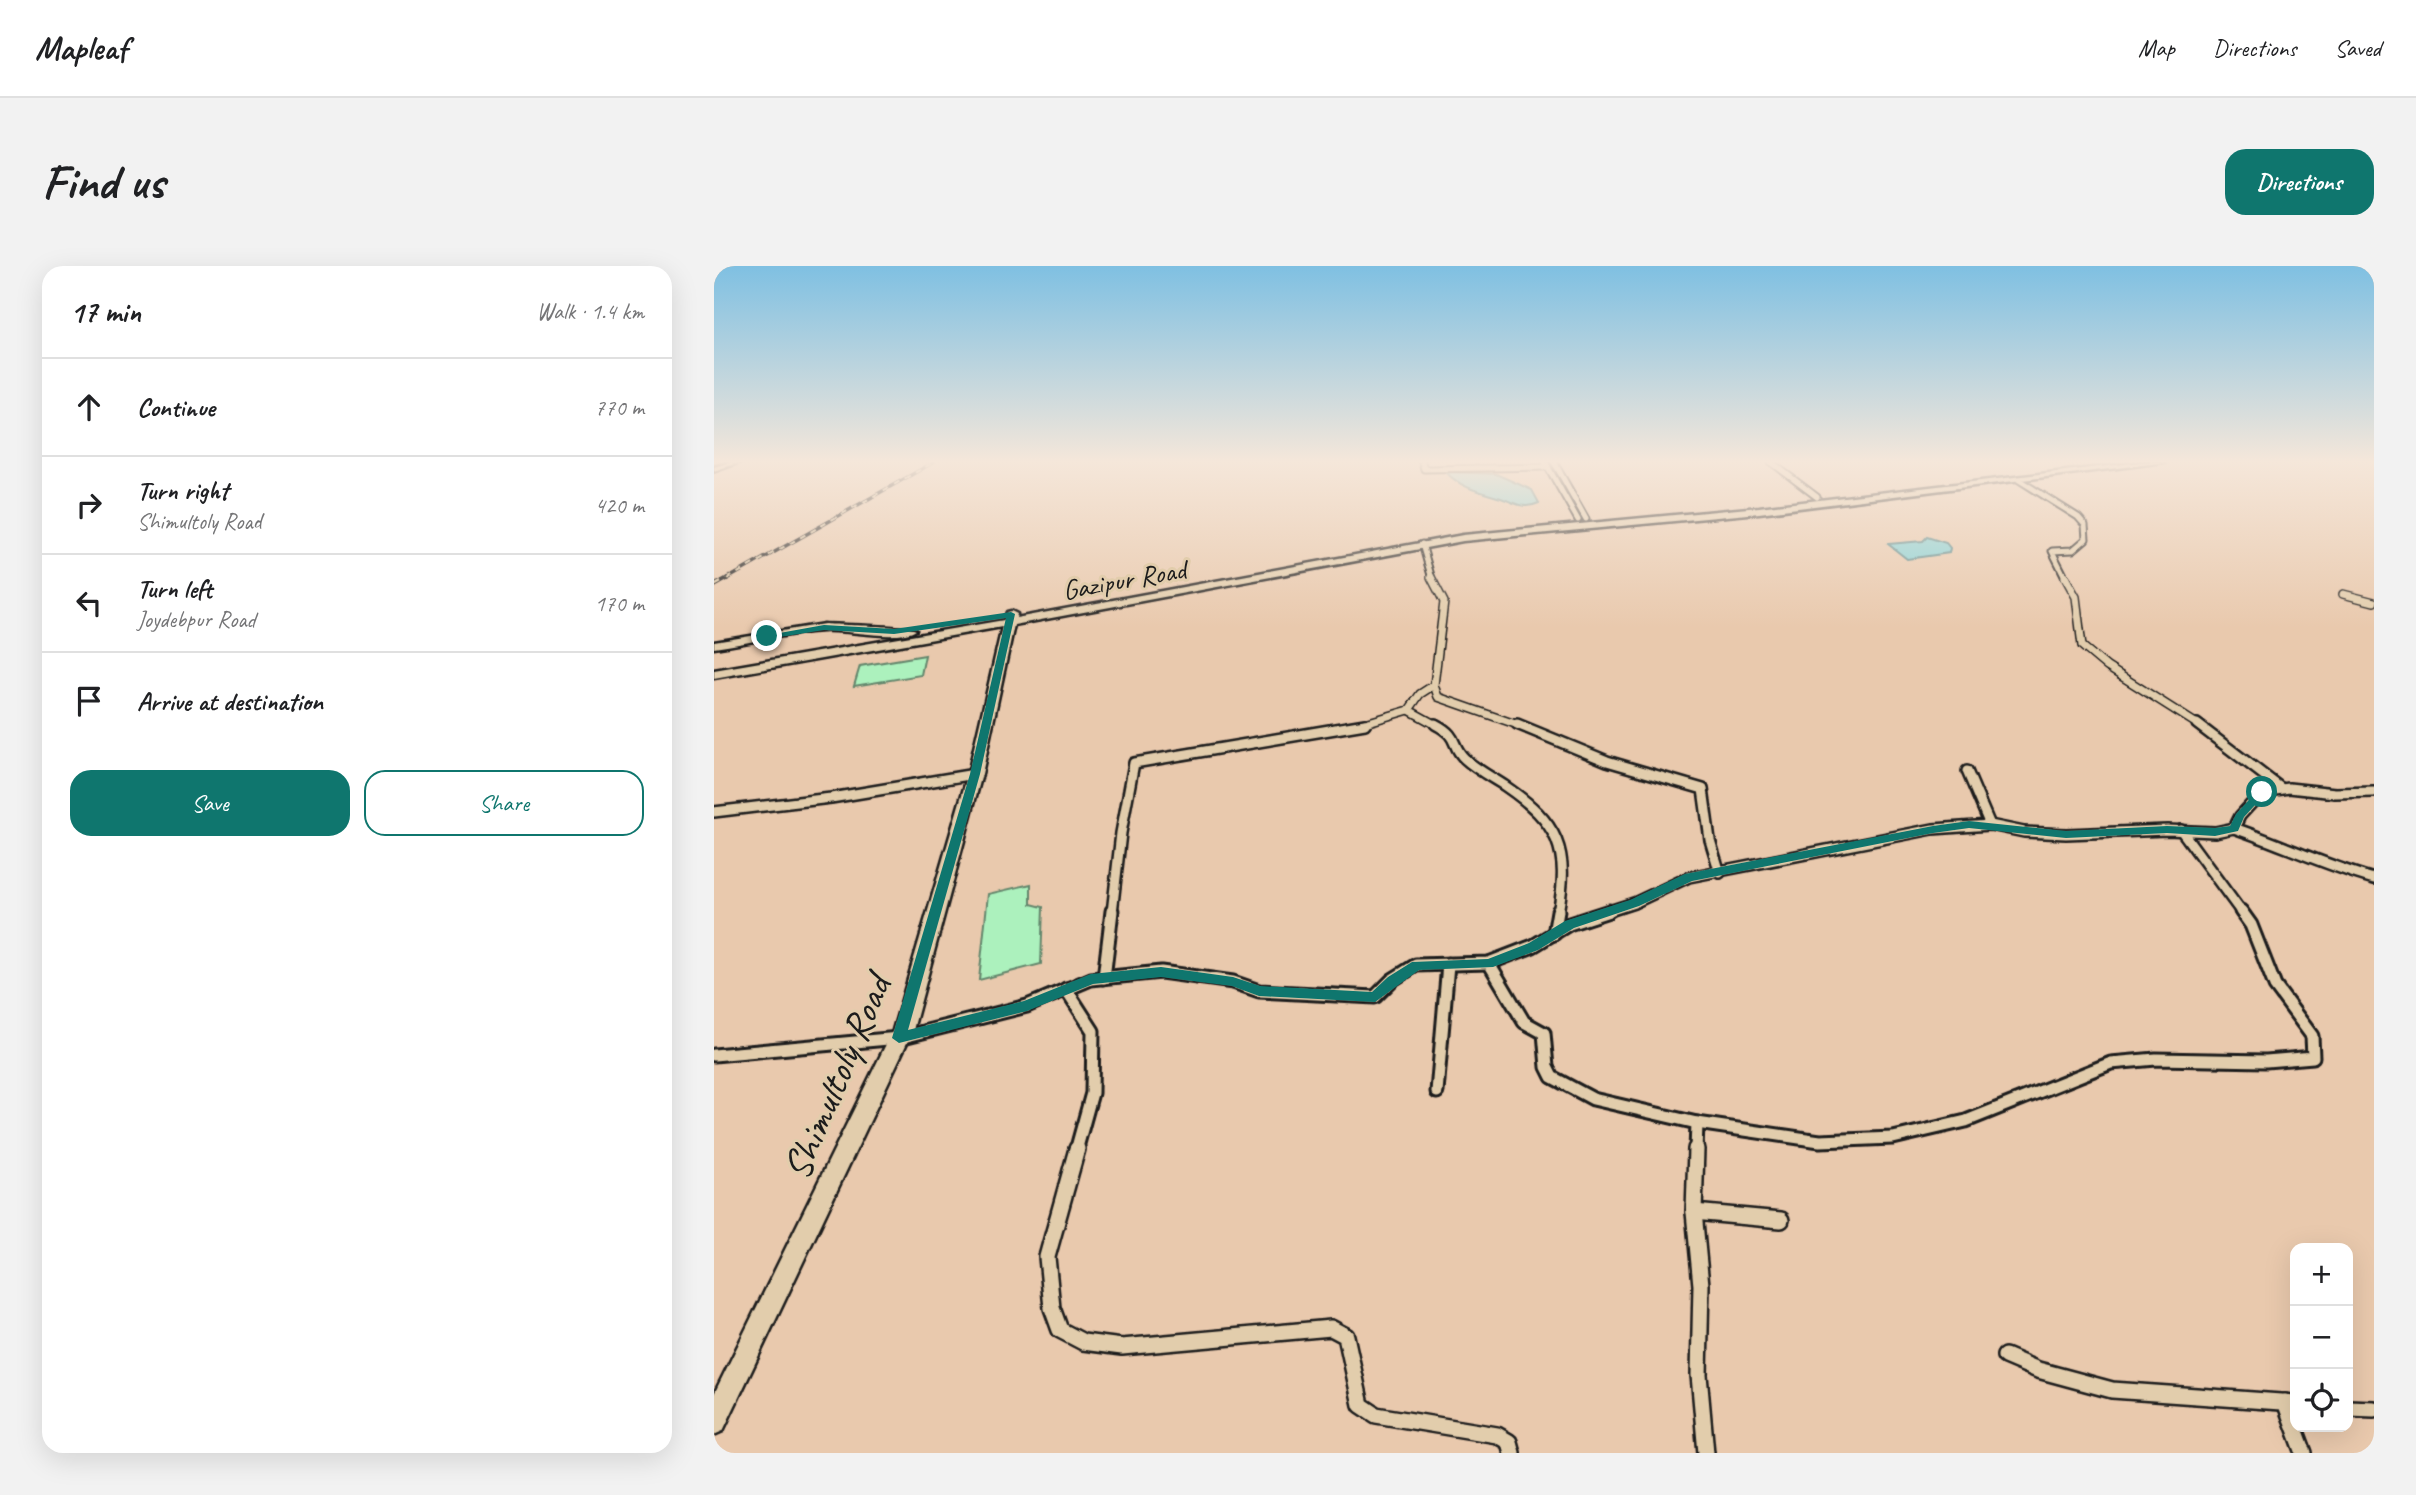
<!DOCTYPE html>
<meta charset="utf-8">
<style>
:root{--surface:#fff;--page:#f2f2f2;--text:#202124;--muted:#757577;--line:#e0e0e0;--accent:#0f766e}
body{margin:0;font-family:Caveat,sans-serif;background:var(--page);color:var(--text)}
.controls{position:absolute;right:21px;bottom:21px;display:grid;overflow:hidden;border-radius:14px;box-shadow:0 7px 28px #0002}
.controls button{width:63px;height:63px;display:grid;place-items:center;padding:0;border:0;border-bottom:2px solid var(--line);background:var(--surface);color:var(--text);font:35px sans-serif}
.stop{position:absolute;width:21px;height:21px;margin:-16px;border:5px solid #0f766e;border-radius:50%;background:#fff}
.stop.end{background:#0f766e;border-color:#fff;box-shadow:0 2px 7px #0008}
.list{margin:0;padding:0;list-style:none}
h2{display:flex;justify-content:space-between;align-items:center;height:91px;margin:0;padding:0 28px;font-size:30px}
h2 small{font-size:23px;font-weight:400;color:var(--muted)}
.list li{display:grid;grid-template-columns:46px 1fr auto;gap:21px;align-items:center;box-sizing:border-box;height:98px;padding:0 28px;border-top:2px solid var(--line)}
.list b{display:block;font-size:26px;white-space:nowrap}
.list p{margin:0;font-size:23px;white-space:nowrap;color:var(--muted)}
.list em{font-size:23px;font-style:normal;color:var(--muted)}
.actions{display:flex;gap:14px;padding:21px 28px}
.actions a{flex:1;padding:16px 0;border:2px solid var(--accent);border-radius:21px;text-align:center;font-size:24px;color:var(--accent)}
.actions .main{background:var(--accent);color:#fff}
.icon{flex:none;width:38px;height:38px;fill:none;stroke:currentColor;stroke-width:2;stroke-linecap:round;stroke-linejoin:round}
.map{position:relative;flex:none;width:1660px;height:1187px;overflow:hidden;border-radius:21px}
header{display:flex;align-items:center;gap:42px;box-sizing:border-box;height:98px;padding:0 35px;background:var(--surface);border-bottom:2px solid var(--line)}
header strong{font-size:33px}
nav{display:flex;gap:38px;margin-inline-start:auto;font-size:24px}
.intro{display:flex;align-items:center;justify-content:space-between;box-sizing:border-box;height:168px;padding:0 42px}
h1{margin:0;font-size:49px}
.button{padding:18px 32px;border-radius:21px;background:var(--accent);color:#fff;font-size:24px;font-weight:700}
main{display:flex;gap:42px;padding:0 42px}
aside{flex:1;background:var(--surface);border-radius:21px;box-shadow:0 7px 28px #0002}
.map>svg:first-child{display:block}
.green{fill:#acf1bd;stroke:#64866c;stroke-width:2}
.water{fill:#81d2d8;stroke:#59898d;stroke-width:2}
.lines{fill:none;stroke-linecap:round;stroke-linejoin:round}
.minor-far4-casing{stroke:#1c1c1c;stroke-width:9}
.minor-far3-casing{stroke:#1c1c1c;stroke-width:10}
.minor-far2-casing{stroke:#1c1c1c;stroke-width:14}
.minor-far1-casing{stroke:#1c1c1c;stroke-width:17}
.minor-casing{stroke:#1c1c1c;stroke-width:20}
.tertiary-casing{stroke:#1c1c1c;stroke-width:6}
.primary-casing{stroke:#1c1c1c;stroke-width:5}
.minor-far4{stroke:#e2cdac;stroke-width:5}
.minor-far3{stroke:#e2cdac;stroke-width:7}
.minor-far2{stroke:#e2cdac;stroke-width:9}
.minor-far1{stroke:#e2cdac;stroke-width:11}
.minor{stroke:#e2cdac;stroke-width:15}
.tertiary{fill:#e2cdac;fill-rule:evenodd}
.primary{fill:#e2cdac;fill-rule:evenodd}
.rail-far1-casing{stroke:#1c1c1c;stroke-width:3.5}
.rail-casing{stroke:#1c1c1c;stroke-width:4.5}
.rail-far1{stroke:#e2cdac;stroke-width:2;stroke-dasharray:6;stroke-linecap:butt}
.rail{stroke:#e2cdac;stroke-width:2.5;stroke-dasharray:8;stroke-linecap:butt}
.route{fill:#0f766e}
.labels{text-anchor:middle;stroke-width:6;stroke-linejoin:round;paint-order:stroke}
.far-street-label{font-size:28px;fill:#1c1c1c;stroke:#e2cdac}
.near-street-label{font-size:40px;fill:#1c1c1c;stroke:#e2cdac}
</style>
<header>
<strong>Mapleaf</strong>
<nav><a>Map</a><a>Directions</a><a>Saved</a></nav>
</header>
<div class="intro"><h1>Find us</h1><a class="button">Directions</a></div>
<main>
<aside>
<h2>17 min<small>Walk · 1.4 km</small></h2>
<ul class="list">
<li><svg class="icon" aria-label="ahead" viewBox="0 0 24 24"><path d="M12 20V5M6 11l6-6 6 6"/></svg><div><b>Continue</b></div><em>770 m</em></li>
<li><svg class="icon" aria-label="right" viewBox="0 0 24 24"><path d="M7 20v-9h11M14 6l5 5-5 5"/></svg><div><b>Turn right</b><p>Shimultoly Road</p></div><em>420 m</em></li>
<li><svg class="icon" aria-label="left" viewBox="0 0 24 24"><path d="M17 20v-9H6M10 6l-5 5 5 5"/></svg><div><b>Turn left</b><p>Joydebpur Road</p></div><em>170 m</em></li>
<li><svg class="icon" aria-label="arrive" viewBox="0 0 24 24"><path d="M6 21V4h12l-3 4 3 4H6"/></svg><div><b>Arrive at destination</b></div></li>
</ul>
<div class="actions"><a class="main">Save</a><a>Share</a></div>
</aside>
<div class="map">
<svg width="1660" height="1187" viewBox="0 0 1660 1187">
<rect width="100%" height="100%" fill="#e9c9ad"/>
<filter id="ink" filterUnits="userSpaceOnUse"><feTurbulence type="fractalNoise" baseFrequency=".0143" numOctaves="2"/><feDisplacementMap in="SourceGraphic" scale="14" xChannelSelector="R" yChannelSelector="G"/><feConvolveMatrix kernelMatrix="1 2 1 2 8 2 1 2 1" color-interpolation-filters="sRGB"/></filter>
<g filter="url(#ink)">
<g class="green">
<path d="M211 389 207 409 140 420 146 400Z"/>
<path d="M317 618V638L329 641 327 698 265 714 274 628Z"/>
</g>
<g class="water">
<path d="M732 206 782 208 818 224 825 237C809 244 802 237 787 232 767 226 746 222 732 206Z"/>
<path d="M1213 271 1232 277 1236 282 1235 287 1193 293 1174 278 1209 275Z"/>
</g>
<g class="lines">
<g class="minor-far4-casing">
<g id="minor-far4">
<path d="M708 196 710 203 834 201"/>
<path d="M831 196 864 254"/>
<path d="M840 196 872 253"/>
<path d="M1057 196 1103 231"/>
<path d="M1305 214 1364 251 1371 259 1372 273 1359 284 1338 285 1352 313"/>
<path d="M708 278 718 313"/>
</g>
</g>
<g class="minor-far3-casing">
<g id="minor-far3">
<path d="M1351 311 1362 331 1368 380 1393 401 1486 460"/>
<path d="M1629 328 1660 336"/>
<path d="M720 419 724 431 807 460"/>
<path d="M695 444 724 460"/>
<path d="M641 460 695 444 706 428 720 419 730 336 717 311"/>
</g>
</g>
<g class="minor-far2-casing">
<g id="minor-far2">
<path d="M721 458C746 471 736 479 751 493 763 504 779 512 791 520 845 557 856 584 844 647"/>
<path d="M803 458 893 495 989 523 996 574 1006 607"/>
<path d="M1483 458 1568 523"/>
<path d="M1253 505 1276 559"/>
<path d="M0 546 117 532 261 508"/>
<path d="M1520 562C1567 578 1612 600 1660 613"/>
<path d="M1467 564 1528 647"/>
<path d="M398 647 407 567 420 497 651 458"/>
<path d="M889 647 920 637 975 611 1219 563 1276 559 1310 566 1352 568 1453 564 1501 566 1520 562 1526 550 1548 526 1575 522 1621 527 1660 526"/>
</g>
</g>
<g class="minor-far1-casing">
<g id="minor-far1">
<path d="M840 668 844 645"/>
<path d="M775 697 810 756 830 767 833 801 838 811 879 833 983 857 1106 875 1179 872 1252 855 1397 797 1442 793 1552 795 1599 791 1598 770 1561 720 1537 659 1527 645"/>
<path d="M390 712 398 645"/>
<path d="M352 723 379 765 378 827 362 885"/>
<path d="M0 789 185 772 313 740 377 713 447 706 519 716 545 725 661 731 678 714 702 699 775 697 819 680 855 658 895 645"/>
<path d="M723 826 734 698"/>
<path d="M982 885 983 857"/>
</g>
</g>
<g class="minor-casing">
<g id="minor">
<path d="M363 883 333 991 338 1042 346 1064 369 1076 408 1081 617 1062 632 1070 647 1139 662 1149 783 1169 795 1176 798 1187"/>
<path d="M982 883 980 946 987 1019 985 1109 992 1187"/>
<path d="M980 946 1067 954"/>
<path d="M1291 1090 1324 1104 1398 1124 1581 1137"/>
<path d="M1571 1136 1590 1187"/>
<path d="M1634 1142 1660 1143"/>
</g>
</g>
<g class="tertiary-casing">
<path id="tertiary" d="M17 196H26L0 205V201Z"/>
</g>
<g class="primary-casing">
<g id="primary">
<path d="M1428 196H1451L1045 247 749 275 300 359 268 508 199 764 9 1165 0 1169V1128L179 764 254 508 288 361 0 412V404L290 354 293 346 297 345 303 348 302 352 749 269 1045 241Z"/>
<path d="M110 358C124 359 196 360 202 364 185 376 131 363 109 365 73 367 36 377 0 382V376Z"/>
</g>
</g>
<use href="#minor-far4" class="minor-far4"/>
<use href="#minor-far3" class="minor-far3"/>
<use href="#minor-far2" class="minor-far2"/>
<use href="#minor-far1" class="minor-far1"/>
<use href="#minor" class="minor"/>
<use href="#tertiary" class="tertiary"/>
<use href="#primary" class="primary"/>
<g class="rail-far1-casing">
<path id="rail-far1" d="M13 313 220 196"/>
</g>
<g class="rail-casing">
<path id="rail" d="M0 320 16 311"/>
</g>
<use href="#rail-far1" class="rail-far1"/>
<use href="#rail" class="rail"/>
</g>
</g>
<linearGradient id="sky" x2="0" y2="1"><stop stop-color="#7fc0e2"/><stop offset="0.54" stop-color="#f5e7da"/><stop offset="1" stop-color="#f5e7da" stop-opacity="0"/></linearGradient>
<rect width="1660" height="362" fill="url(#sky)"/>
<path class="route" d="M297 346 301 348 266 508 194 764 310 735 377 708 447 701 519 711 546 720 658 726 674 711 698 696 774 693 815 677 851 655 916 634 971 608 1219 560 1255 555 1352 565 1453 560 1501 562 1516 560 1522 548 1544 524 1553 526 1530 551 1524 565 1501 570 1453 567 1352 572 1255 562 1219 567 978 615 925 640 860 662 824 684 779 701 705 704 661 736 545 730 518 720 447 711 379 718 313 745 185 777 178 772 256 508 292 352 180 368 110 364 53 373 49 370 110 359 180 363Z"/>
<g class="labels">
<g class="far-street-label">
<text transform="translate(410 313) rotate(-10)" y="10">Gazipur Road</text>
</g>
<g class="near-street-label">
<text transform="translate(122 811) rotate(-67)" y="14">Shimultoly Road</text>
</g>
</g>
</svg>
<div class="controls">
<button>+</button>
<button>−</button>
<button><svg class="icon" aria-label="locate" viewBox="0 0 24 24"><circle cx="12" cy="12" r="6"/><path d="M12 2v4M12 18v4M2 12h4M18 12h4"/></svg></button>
</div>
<div class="stop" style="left:1548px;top:526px"></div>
<div class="stop end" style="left:53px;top:370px"></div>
</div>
</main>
